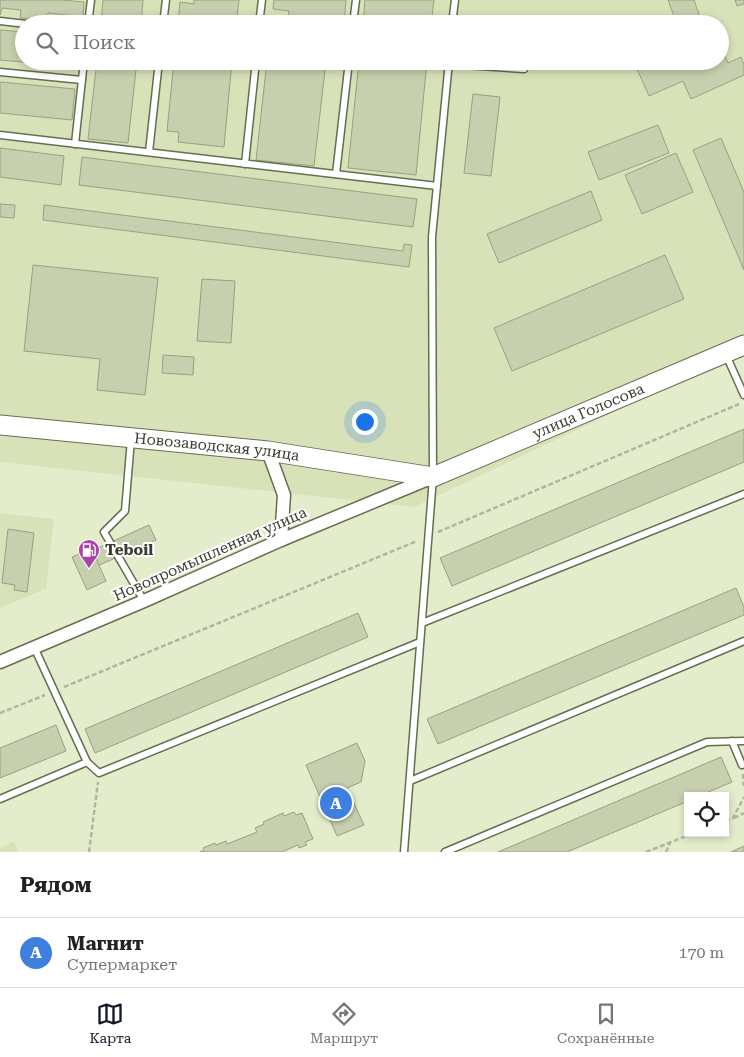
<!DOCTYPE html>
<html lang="ru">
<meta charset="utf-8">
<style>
:root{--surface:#fff;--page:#f2f2f2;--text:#222;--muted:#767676;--line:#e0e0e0;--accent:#111827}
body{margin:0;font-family:"Roboto Serif",serif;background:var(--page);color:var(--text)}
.controls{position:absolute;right:15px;bottom:15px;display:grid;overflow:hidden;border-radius:0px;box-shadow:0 2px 8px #0003}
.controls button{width:45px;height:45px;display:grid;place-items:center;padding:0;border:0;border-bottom:1px solid var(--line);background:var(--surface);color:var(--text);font:25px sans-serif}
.you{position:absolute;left:364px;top:421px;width:18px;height:18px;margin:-12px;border:4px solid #fff;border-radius:50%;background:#1a73e8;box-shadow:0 0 0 8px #1a73e833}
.badge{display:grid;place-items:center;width:32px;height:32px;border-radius:50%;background:var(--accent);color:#fff;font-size:16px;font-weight:700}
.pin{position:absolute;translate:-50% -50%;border:2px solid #fff;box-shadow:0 1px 5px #0006}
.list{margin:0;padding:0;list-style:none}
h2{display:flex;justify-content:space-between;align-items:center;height:65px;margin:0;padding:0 20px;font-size:21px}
h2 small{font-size:16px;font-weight:400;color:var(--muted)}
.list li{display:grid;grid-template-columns:32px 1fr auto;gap:15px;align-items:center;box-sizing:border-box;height:70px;padding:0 20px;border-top:1px solid var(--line)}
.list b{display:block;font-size:19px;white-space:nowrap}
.list p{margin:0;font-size:16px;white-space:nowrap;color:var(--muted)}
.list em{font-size:16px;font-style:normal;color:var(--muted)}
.icon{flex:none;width:28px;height:28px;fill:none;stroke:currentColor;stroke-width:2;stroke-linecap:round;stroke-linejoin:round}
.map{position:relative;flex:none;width:744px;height:852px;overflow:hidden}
.search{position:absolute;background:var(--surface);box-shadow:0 2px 8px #0003;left:15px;right:15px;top:15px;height:55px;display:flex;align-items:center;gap:12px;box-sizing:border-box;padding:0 18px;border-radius:28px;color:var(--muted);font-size:19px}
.sheet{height:135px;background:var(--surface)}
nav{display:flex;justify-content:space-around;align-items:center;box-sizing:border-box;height:70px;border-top:1px solid var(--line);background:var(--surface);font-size:14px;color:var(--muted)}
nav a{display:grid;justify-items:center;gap:2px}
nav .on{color:var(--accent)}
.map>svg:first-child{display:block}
.built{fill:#d7e2b9;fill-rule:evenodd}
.building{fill:#c6cfae;stroke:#98a080}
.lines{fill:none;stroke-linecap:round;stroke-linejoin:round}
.lane-casing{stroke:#666e50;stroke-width:9}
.street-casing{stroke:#666e50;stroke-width:15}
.secondary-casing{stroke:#666e50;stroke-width:21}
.path{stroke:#afb69b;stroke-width:2.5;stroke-dasharray:5 2.5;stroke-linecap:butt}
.lane{stroke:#fff;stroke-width:6}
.street{stroke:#fff;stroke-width:12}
.secondary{stroke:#fff;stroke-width:19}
.labels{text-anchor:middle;stroke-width:4;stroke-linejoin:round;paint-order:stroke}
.street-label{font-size:15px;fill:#393d2f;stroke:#fff}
.poi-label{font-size:15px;font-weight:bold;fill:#393d2f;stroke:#fff;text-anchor:start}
</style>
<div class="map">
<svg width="744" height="852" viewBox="0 0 744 852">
<rect width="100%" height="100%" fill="#e4edcb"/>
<g class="built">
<path d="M0 0H744V351L414 507 0 462ZM24 24H720V61H24Z"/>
<path d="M0 513 54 519 46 589 0 608Z"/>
<path d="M14 841 18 852H0V848Z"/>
</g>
<g class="building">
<path d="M0 0H63L84 2 83 17 48 13 47 21 20 18 21 10 2 8 0 15Z"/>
<path d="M103 0H143L141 24H101Z"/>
<path d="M194 0H239L236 24H178L180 2 194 4Z"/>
<path d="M274 0H346L344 24H287L289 11 273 9Z"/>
<path d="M365 0H434L431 24H363Z"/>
<path d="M668 0H694L702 23 677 24Z"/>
<path d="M735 0H744V4L737 6Z"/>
<path d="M480 16 498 18V24H479Z"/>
<path d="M0 30 24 32V61H78L77 67 0 60Z"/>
<path d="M720 45 728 63 741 57 744 65V75L691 99 683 81 649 96 637 69 653 61H720Z"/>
<path d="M97 61H137L128 143 88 139Z"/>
<path d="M174 61H232L224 147 178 142 179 132 167 131Z"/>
<path d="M267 61H326L314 166 256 160Z"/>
<path d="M359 61H427L416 175 348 168Z"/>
<path d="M0 82 75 89 72 120 0 113Z"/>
<path d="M473 94 500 97 491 176 464 173Z"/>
<path d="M658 125 669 153 599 180 588 152Z"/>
<path d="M721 138 744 192V270L693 150Z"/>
<path d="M0 148 64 156 61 185 0 177Z"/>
<path d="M676 153 693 192 642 214 625 175Z"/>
<path d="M82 157 417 199 413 227 79 185Z"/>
<path d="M591 191 602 220 499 263 487 234Z"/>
<path d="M0 204 15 205 14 218 0 217Z"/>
<path d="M44 205 403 251 404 244 412 245 409 267 43 220Z"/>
<path d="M665 255 684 299 512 371 494 328Z"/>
<path d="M33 265 158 278 145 395 97 390 100 359 24 351Z"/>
<path d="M202 279 235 281 231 343 197 341Z"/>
<path d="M163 355 194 357 193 375 162 373Z"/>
<path d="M744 429V462L452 586 440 558Z"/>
<path d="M149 525 156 540 95 567 89 552Z"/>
<path d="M8 529 34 533 27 592 14 590 15 585 2 583Z"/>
<path d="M92 549 106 581 87 590 72 557Z"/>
<path d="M736 588 744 607V615L438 744 427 719Z"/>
<path d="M358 613 368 637 95 753 85 729Z"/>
<path d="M56 725 66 751 0 778V748Z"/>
<path d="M357 743 365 761 361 782 347 788 364 825 337 836 306 765Z"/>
<path d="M721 757 732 782 699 796H688V801L567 852H498Z"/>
<path d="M294 812 296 815 302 813 313 839 305 842 307 845 299 848 298 845 282 852H200L204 850 203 848 215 843 216 845 226 841 227 844 257 832 255 828 264 824 263 822 283 813 284 816Z"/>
<path d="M744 846V852H731Z"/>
</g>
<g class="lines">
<g class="lane-casing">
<g id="lane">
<path d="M0 21 26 24"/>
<path d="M88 24 91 0"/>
<path d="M163 24 166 0"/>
<path d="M259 24 262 0"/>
<path d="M353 24 356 0"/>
<path d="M452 24 455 0"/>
<path d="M448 64 524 69"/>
<path d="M0 72 82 80"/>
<path d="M0 135 437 186"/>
<path d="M75 144 84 61"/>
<path d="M149 152 159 61"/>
<path d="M245 164 256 61"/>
<path d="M336 174 349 61"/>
<path d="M726 355 744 395"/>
<path d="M131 439 125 511 104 532 144 601"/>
<path d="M422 623 744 494"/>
<path d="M34 647 87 762"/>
<path d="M732 741 742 765"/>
<path d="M410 781 744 641"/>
<path d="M0 799 87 762 99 773 420 642"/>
<path d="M404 852 433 477 432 237 449 61"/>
<path d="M445 852 707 742 744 741"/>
</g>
</g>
<g class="street-casing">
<g id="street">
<path d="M268 451 284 495 281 540"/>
<path d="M0 662 144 601 281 540 433 477"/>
</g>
</g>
<g class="secondary-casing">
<g id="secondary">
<path id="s1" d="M0 425 268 451 433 477 744 345"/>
</g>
</g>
<g class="path">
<path d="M438 532 739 404"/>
<path d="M64 687 417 541"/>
<path d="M0 713 45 695"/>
<path d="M743 774 744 786"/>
<path d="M734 818 744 813"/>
<path d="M725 821 733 818 744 797"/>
<path d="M89 852 98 782"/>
<path d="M646 852 694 833"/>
<path d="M666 852 670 843"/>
</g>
<use href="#lane" class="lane"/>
<use href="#street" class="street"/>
<use href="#secondary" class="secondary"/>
</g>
<defs>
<g id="fuel-pin" transform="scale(1.125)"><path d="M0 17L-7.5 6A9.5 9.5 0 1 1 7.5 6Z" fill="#ac44a6" stroke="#fff"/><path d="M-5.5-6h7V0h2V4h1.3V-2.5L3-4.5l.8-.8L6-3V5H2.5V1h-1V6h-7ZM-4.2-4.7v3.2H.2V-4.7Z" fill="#fff"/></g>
</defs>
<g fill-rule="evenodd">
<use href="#fuel-pin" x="89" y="550"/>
</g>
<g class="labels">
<g class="street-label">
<text dy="5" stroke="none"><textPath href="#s1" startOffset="605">улица Голосова</textPath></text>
<text dy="5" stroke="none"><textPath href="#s1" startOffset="218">Новозаводская улица</textPath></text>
<text transform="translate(210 554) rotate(-24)" y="5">Новопромышленная улица</text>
</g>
<g class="poi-label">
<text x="105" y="555">Teboil</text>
</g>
</g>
</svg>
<div class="controls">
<button><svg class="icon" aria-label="locate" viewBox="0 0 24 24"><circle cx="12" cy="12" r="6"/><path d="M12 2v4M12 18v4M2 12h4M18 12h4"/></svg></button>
</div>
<div class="you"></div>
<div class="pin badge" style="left:336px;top:803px;background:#3f7fe0">A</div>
<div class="search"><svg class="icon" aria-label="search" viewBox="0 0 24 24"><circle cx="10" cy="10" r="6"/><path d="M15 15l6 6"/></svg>Поиск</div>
</div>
<section class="sheet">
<h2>Рядом<small></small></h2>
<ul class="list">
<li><span class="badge" style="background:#3f7fe0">A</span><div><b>Магнит</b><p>Супермаркет</p></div><em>170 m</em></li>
</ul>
</section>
<nav>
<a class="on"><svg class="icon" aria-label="map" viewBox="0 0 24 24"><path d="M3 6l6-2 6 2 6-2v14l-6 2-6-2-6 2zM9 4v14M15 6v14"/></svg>Карта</a>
<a><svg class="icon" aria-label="directions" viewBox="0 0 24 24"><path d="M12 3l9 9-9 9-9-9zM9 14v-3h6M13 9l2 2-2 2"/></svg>Маршрут</a>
<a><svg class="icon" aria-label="saved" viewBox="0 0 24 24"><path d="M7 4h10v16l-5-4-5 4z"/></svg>Сохранённые</a>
</nav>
